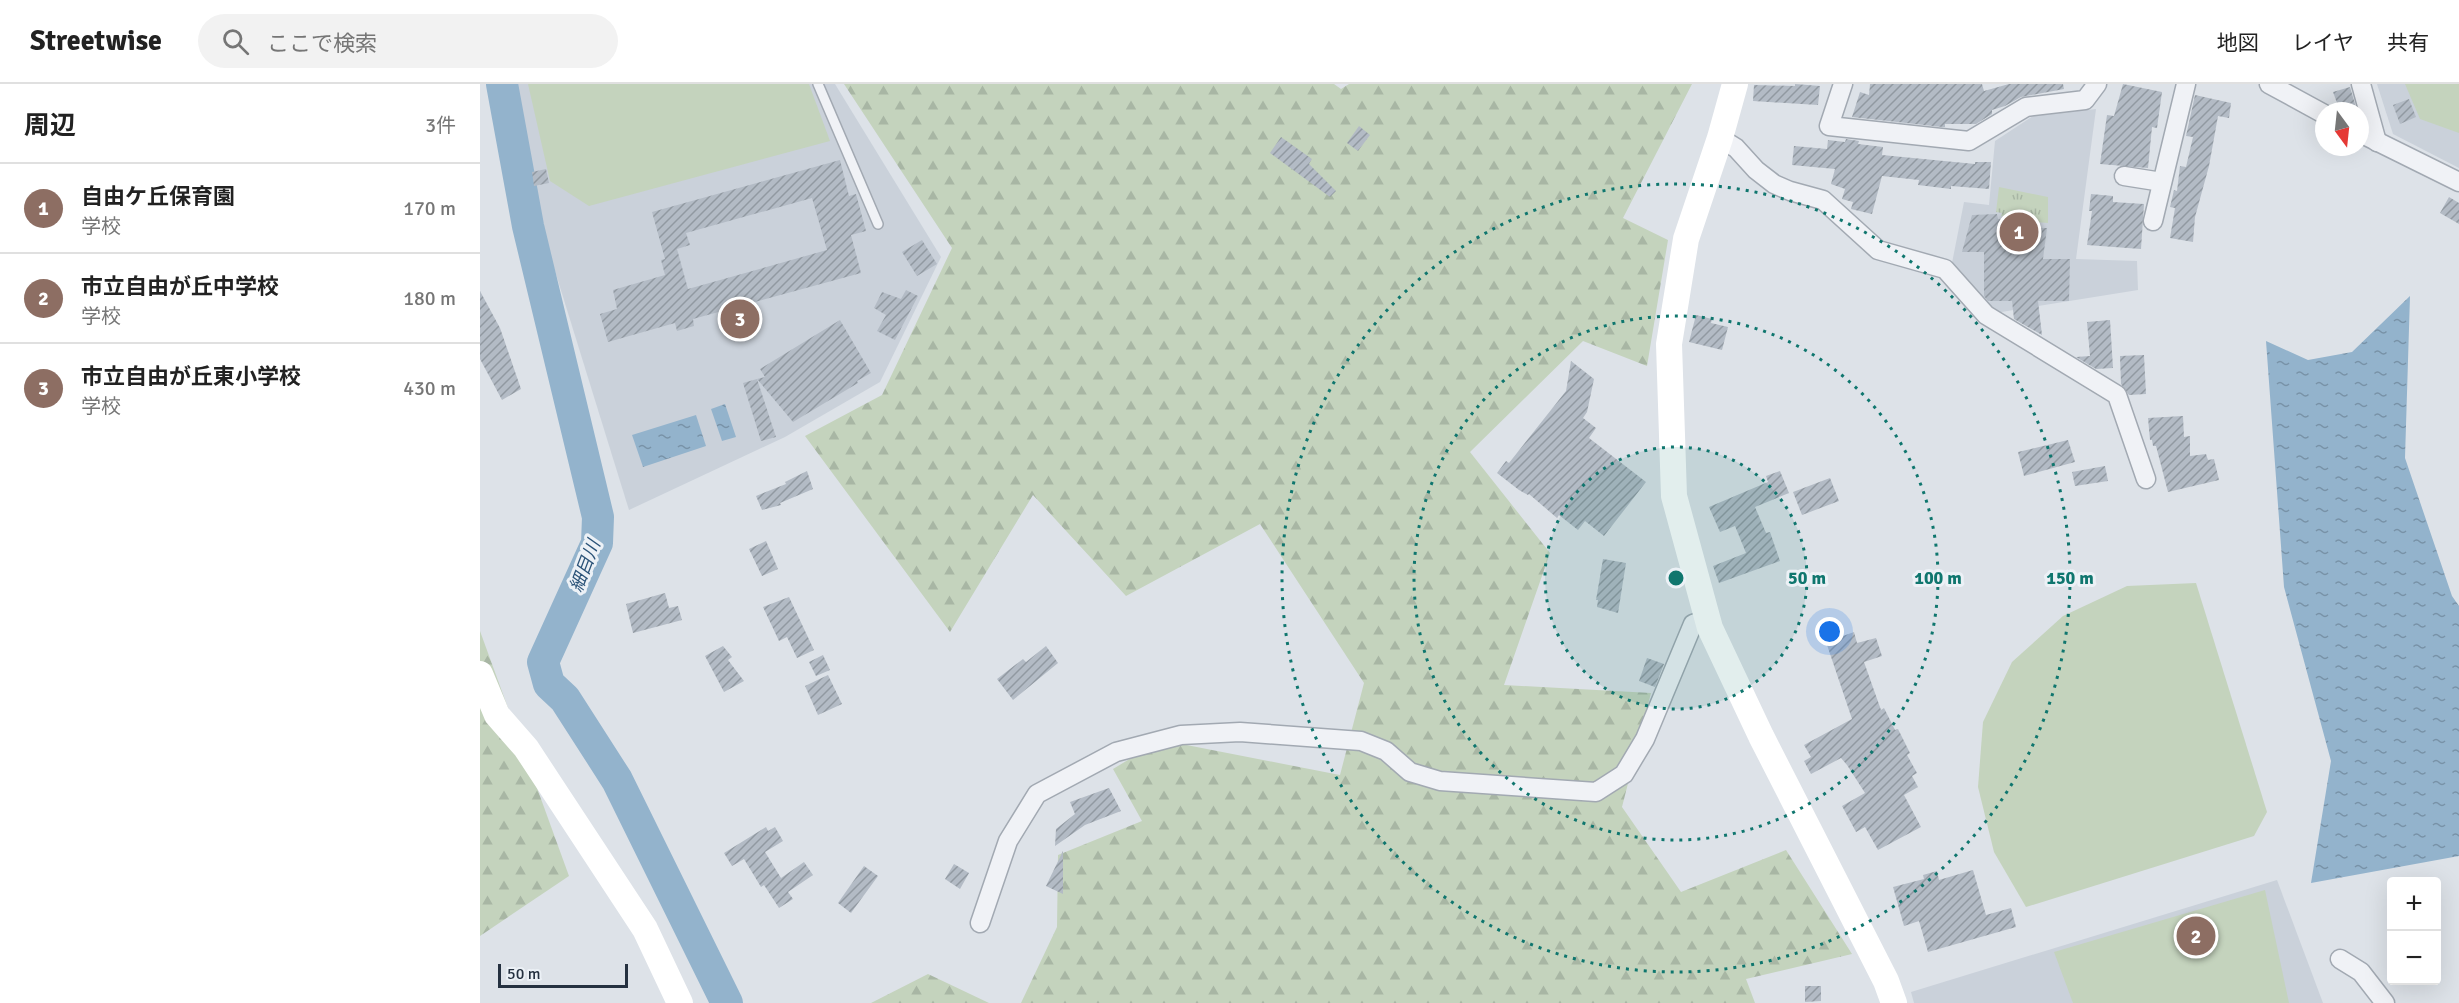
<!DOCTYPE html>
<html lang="ja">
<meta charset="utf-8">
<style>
:root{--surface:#fff;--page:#f2f2f2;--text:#222;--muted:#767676;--line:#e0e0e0;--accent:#db3459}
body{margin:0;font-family:Signika,"Noto Sans JP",sans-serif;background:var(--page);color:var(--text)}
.controls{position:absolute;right:18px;bottom:18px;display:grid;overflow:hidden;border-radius:6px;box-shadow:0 6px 24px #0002}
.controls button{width:54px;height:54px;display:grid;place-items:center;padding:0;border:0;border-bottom:2px solid var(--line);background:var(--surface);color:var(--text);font:30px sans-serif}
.compass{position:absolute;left:1835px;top:18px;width:54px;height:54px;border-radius:50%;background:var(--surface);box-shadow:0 6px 24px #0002;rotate:165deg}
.scale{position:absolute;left:18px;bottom:15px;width:130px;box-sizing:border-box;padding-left:6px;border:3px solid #253140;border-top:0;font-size:16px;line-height:21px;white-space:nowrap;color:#253140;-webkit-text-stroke:4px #ecf1f6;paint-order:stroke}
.you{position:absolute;left:1350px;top:548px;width:21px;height:21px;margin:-15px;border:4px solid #fff;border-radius:50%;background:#1a73e8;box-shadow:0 0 0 9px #1a73e833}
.badge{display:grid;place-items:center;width:39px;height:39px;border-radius:50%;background:var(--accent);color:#fff;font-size:20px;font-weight:700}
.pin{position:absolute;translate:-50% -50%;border:3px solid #fff;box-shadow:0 2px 6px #0006}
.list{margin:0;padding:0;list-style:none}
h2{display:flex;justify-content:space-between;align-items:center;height:78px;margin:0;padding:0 24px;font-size:26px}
h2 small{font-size:20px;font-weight:400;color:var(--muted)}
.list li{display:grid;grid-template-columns:39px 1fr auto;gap:18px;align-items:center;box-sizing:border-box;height:90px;padding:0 24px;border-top:2px solid var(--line)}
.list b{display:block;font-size:22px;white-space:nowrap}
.list p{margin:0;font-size:20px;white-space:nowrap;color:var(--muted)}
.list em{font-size:20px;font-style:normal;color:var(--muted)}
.icon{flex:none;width:33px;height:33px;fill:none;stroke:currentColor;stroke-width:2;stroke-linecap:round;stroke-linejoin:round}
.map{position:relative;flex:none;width:1979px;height:919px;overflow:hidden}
header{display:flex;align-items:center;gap:36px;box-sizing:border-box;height:84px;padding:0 30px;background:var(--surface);border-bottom:2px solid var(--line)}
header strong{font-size:28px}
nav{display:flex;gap:33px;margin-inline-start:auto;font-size:21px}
.search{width:420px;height:54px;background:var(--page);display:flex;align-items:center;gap:15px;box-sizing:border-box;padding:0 21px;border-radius:33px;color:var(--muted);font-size:22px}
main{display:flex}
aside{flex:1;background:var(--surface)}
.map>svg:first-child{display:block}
.built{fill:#cad1da}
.grass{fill:url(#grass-tufts)}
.forest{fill:url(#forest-firs)}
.garden{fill:#c4d3bd}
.water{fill:url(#water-ripples)}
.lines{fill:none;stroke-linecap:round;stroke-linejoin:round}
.river{stroke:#93b3cc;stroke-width:32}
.building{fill:url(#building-hatch);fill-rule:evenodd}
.lane-casing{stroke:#a2a9b2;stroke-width:12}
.street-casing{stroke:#a2a9b2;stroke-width:21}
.lane{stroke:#f0f2f6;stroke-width:9}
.street{stroke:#f0f2f6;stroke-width:18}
.secondary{stroke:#fff;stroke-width:26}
.ring{fill:none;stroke:#0f766e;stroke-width:3;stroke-dasharray:3 6}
.labels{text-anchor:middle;stroke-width:6;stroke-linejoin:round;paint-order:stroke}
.water-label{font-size:18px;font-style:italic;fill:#2b5378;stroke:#ecf1f6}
.centre{fill:#0f766e;stroke:#ecf1f6;stroke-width:3}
.ring-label{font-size:18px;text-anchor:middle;font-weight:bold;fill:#0f766e;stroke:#ecf1f6;stroke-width:6;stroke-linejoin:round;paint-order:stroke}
</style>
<header>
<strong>Streetwise</strong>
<div class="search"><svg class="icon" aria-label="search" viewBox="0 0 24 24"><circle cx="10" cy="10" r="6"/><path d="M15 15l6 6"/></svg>ここで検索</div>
<nav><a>地図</a><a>レイヤ</a><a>共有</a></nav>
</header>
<main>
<aside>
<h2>周辺<small>3件</small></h2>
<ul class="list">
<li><span class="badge" style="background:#8d6e63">1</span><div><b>自由ケ丘保育園</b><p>学校</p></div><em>170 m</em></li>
<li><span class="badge" style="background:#8d6e63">2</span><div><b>市立自由が丘中学校</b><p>学校</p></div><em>180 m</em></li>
<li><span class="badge" style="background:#8d6e63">3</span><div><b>市立自由が丘東小学校</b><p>学校</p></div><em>430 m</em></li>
</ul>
</aside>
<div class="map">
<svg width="1979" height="919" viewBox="0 0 1979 919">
<defs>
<pattern id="grass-tufts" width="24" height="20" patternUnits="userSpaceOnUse" patternTransform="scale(1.5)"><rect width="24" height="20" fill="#c4d3bd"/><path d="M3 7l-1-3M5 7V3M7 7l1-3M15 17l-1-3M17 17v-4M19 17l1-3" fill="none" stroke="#a8b6a4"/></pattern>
<pattern id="forest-firs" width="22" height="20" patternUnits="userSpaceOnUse" patternTransform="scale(1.5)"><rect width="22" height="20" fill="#c4d3bd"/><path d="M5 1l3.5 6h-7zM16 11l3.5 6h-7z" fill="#a8b6a4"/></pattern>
<pattern id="water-ripples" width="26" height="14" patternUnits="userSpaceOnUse" patternTransform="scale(1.5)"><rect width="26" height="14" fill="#93b3cc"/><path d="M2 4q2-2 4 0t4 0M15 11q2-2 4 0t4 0" fill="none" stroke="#7892a7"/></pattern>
<pattern id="building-hatch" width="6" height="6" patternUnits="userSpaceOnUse" patternTransform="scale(1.5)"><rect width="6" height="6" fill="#b3bbc5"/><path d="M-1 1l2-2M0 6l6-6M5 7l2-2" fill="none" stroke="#9199a1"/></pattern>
</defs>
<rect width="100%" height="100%" fill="#dde2e8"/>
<g class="built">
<path d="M35 0H355L461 173 400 298 305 353 149 426 62 145Z"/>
<path d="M1897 0H1979V84L1913 50Z"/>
<path d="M1616 25 1596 175 1657 177 1658 206 1509 230 1472 179 1484 118 1509 121 1515 57 1553 32Z"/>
<path d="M1797 796 1843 919H1434L1431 908Z"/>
</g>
<path class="grass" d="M1519 103 1568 113V139L1528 136V133L1521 132 1522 129 1516 128Z"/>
<g class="forest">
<path d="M364 0H854L861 5 869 0H1212L1143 134 1188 156 1167 282 1103 257 990 368 1070 469 1024 601 1171 609 1142 723 1201 808 1306 766 1372 870 1266 895 1275 919H541L577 843 578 771 662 737 633 685 681 656 860 691 884 599 780 440 646 512 553 411 470 548 325 352 402 311 472 164Z"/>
<path d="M0 547 89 792 0 852Z"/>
<path d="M448 890 509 919H391Z"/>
</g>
<g class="garden">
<path d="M48 0H329L350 57 109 122 70 97Z"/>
<path d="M1925 0H1979V49L1940 35Z"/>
<path d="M1716 499 1787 728 1774 752 1546 823 1514 768 1498 703 1503 638 1532 578 1583 532 1647 502Z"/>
<path d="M1785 806 1809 919H1593L1574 868Z"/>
</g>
<g class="water">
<path d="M1930 212 1925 374 1972 512 1979 522V772L1831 799 1851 677 1804 503 1786 257 1828 276 1872 268Z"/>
<path d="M245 320 256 353 242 357 231 325Z"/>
<path d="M216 331 226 362 163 383 152 351Z"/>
</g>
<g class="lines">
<path class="river" d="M22 0 48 142 118 433 117 459 63 578 69 600 85 615 137 696 247 919"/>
</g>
<g class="building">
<path d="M1315 0 1340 2 1338 21 1273 17 1274 1 1315 2Z"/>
<path d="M1390 0H1502L1504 7 1529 0H1583L1584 5 1541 13 1525 22 1512 26V30L1496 40H1465V43H1462L1372 33 1380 8 1389 11Z"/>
<path d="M1643 0 1682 8 1677 44 1672 43 1668 84 1620 80 1627 31 1634 32Z"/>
<path d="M1870 3 1877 27H1860L1853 8Z"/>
<path d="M1715 11 1751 19 1749 34 1738 32 1729 82 1715 133 1713 158 1690 154 1695 124 1690 123 1694 106 1697 107 1700 82 1706 83 1713 53 1706 52Z"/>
<path d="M1929 15 1936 33 1920 40 1913 21Z"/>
<path d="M879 42 890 51 878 67 867 59Z"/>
<path d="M801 53 832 75 829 80 856 107 850 113 790 69Z"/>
<path d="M1366 55 1379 57 1378 60 1403 63 1402 71 1495 80V78H1511L1509 105 1471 102V105L1438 101 1439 96 1402 92 1392 130 1371 125 1373 118 1362 115 1365 105 1351 100 1355 85 1312 81 1314 62 1347 65 1348 56 1365 58Z"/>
<path d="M360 76 369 112 376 110 386 147 371 151 381 189 213 235 214 242 197 247 195 239 128 258 120 230 137 225 133 206 185 191 181 176 185 175 172 128ZM332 114 347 166 208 205 197 165 210 161 206 149Z"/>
<path d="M66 85 69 99 54 102 52 88Z"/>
<path d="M1611 110 1633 112V118L1664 120 1661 165 1607 161 1612 127H1609Z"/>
<path d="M1969 113 1979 119V140L1960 129Z"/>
<path d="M1517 130 1518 135H1525V143L1567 144 1563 175H1590L1589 217H1558L1562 251 1534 235 1532 217H1508L1504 212V168H1482L1492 131Z"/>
<path d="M442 156 457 180 437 192 422 168Z"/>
<path d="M426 206 438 212 415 256 397 247 406 231 394 224 402 208 421 215Z"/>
<path d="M0 207 20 244 41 305 22 316 0 275Z"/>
<path d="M1216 231 1232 235 1231 239 1248 243 1242 266 1209 258Z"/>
<path d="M360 236 391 289 377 297 378 299 313 338 277 295 285 293 280 285Z"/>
<path d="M1630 236 1633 284 1616 285 1596 273 1610 272 1607 238Z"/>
<path d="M1664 271 1666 310 1649 311 1641 300 1640 272Z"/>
<path d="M1091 277 1114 295 1107 328 1103 334 1116 344 1109 354 1166 398 1124 452 1105 437 1098 446 1079 431 1077 434 1049 410 1048 411 1039 406 1017 389 1026 377 1029 379 1086 307Z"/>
<path d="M277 295 296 353 281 357 263 299Z"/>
<path d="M1703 332 1704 353 1710 352V372L1726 370 1728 376 1734 375 1739 396 1688 408 1676 362H1673L1672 356H1670L1668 334Z"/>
<path d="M1588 356 1595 378 1544 392 1538 368Z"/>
<path d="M1625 382 1628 397 1595 402 1592 388Z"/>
<path d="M327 387 333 405 300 419 301 421 282 426 276 412 306 400 305 398Z"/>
<path d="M1300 387 1309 409 1275 423 1286 449 1290 448 1300 477 1239 499 1233 482 1266 469 1255 442 1240 448 1229 423 1288 398 1286 392Z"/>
<path d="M1350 394 1359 417 1322 431 1313 408Z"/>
<path d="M286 457 298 485 282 492 269 465Z"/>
<path d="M1123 475 1146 479 1138 529 1117 523 1118 516H1116Z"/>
<path d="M185 509 189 524 198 522 202 536 153 549 146 520Z"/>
<path d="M309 513 334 566 317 574 307 553 299 557 283 523Z"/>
<path d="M1374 548 1377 559 1396 554 1402 572 1384 578 1401 626 1404 624 1415 646 1418 645 1430 669 1427 671 1437 689 1432 692 1438 703 1424 711 1441 743 1398 766 1385 743 1376 748 1362 722 1385 709 1367 681 1361 674 1331 690 1324 677 1331 673 1324 661 1372 635 1346 558Z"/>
<path d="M243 562 252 573 248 576 264 597 244 608 225 572Z"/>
<path d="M566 562 578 579 533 616 517 595 543 575 546 578Z"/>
<path d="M343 571 350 586 336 592 329 578Z"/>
<path d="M1167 574 1184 580 1175 603 1159 597Z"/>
<path d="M348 591 362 620 338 631 325 602Z"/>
<path d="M629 704 641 727 605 741 575 762 576 745 595 730 590 718Z"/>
<path d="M286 743 288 747 295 743 303 757 285 768 301 794 324 778 333 791 308 808 313 815 299 824 284 801 281 803 264 775 252 782 244 769Z"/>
<path d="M583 767V810L566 802Z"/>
<path d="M474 780 489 789 480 805 465 795Z"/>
<path d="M384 782 398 792 371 829 358 819Z"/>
<path d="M1493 786 1506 831 1531 824 1536 843 1448 868 1439 837 1424 842 1413 803 1444 795 1443 791 1457 787 1459 796Z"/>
<path d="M1325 902H1341V917L1325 918Z"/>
</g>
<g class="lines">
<g class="lane-casing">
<path id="lane" d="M338 0 398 140"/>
</g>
<g class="street-casing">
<g id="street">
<path d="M1363 0 1349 42 1489 57 1546 23 1605 16 1617 0"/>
<path d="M1789 0 1844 30"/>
<path d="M1881 0 1897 58"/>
<path d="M1880 49 1979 98"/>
<path d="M1240 54 1256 64 1276 86 1294 100 1310 107 1343 116 1398 166 1465 185 1506 231 1637 311 1666 395"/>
<path d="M1644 92 1682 98"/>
<path d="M1673 137 1706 0"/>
<path d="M500 839 528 757 557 710 636 668 701 651 760 648 881 657 906 667 930 688 960 697 1116 708 1144 690 1165 655 1213 540 1227 535"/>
<path d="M1860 875 1881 888 1905 919"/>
</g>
</g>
<use href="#lane" class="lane"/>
<use href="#street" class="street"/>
<g class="secondary">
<path d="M1255 0 1240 54 1206 155 1189 260 1194 412 1230 544 1281 652 1406 897 1414 919"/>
<path d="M0 590 17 631 46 664 165 845 200 919"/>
</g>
</g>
<circle cx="1196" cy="494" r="131" fill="#0f766e" fill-opacity=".12"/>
<g class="ring">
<circle cx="1196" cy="494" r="131"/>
<circle cx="1196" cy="494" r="262"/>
<circle cx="1196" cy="494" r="394"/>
</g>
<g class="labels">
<g class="water-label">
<text transform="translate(105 482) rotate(-69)" y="6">細目川</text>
</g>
</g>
<circle cx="1196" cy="494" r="9" class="centre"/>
<g class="ring-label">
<text x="1327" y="500">50 m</text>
<text x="1458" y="500">100 m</text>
<text x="1590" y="500">150 m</text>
</g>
</svg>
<div class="controls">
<button>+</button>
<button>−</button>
</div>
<svg class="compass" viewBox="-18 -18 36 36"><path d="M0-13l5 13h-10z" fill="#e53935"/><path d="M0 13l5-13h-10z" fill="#767676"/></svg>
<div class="scale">50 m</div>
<div class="you"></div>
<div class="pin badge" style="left:1539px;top:148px;background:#8d6e63">1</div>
<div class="pin badge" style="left:1716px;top:852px;background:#8d6e63">2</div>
<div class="pin badge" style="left:260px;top:235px;background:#8d6e63">3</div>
</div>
</main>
